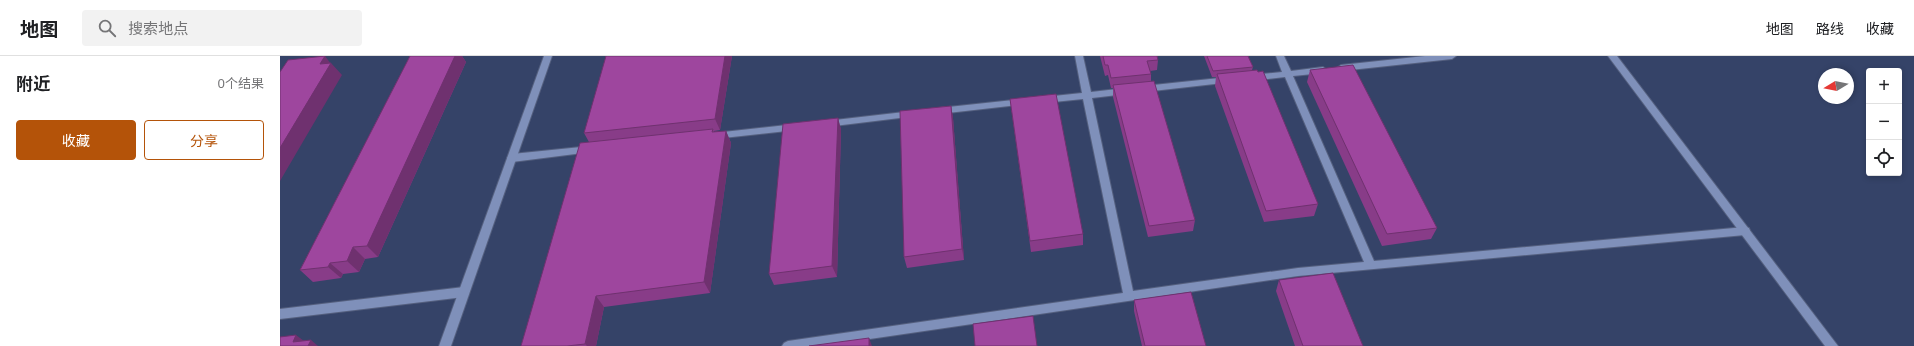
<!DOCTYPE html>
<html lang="zh">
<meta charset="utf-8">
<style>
:root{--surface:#fff;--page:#f2f2f2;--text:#202124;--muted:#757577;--line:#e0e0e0;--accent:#b45309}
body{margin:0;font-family:"Noto Sans","Noto Sans SC",sans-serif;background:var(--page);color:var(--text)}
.controls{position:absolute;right:12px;top:12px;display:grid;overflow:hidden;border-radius:4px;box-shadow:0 2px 6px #0003}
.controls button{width:36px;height:36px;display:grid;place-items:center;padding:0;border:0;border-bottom:1px solid var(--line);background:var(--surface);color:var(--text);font:20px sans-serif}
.compass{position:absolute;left:1538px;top:12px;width:36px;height:36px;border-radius:50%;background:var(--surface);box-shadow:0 2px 6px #0003;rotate:260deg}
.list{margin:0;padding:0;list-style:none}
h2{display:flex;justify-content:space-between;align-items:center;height:52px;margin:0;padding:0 16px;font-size:17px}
h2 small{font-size:13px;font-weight:400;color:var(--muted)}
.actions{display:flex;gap:8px;padding:12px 16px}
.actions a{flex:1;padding:9px 0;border:1px solid var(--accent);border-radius:4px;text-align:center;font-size:14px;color:var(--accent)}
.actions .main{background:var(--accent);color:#fff}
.icon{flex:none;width:22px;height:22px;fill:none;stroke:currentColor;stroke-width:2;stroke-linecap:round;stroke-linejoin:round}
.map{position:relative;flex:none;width:1634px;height:290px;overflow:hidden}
header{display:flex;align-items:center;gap:24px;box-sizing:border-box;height:56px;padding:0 20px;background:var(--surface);border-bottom:1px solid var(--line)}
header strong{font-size:19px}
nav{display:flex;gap:22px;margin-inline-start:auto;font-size:14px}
.search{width:280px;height:36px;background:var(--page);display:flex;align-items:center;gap:10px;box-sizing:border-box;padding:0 14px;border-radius:4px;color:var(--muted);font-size:15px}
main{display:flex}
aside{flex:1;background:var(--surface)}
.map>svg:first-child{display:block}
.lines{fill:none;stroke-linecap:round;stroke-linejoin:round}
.service-casing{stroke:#545f7e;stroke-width:2}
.minor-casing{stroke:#545f7e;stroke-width:2}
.service{fill:#7f90ba;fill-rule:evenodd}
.minor{fill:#7f90ba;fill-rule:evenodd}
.wall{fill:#883c88}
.shaded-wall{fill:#6f316f}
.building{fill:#9e469e;stroke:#6f316f}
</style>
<header>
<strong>地图</strong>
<div class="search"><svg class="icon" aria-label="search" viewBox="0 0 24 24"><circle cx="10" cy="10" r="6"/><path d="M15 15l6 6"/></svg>搜索地点</div>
<nav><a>地图</a><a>路线</a><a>收藏</a></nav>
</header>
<main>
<aside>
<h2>附近<small>0个结果</small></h2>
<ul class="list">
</ul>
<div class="actions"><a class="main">收藏</a><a>分享</a></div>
</aside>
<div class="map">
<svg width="1634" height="290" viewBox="0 0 1634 290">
<rect width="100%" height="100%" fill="#354368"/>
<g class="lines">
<g class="service-casing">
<g id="service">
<path d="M795 0H803L811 36 846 32 850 35 846 38 812 42 853 235 1018 212 1084 206 1005 21 971 25 967 22 971 19 1002 16 996 0H1004L1011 15 1043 11 1047 14 1043 17 1013 20 1094 205 1465 171 1469 172 1470 175 1469 178 1465 179 1018 220 542 290H502L504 287 508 285 843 237 803 43 764 47 759 44 764 41 802 37Z"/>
<path d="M1145 0H1176L1172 3 1061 15 1057 12 1061 9Z"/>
<path d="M949 21 953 24 952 26 864 36 860 33 864 30Z"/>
<path d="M743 43 748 46 746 48 659 58 654 55 659 52Z"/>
<path d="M633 55 638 58 636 60 546 71 541 68 546 65Z"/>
<path d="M516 68 521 71 516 74 434 83 429 80 434 77Z"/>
<path d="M311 90 316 93 311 96 232 106 227 102 232 98Z"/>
<path d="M184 231 188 233 189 236 188 239 184 241 0 263V253Z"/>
</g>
</g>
<g class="minor-casing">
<g id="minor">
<path d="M264 0H272L171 290H159Z"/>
<path d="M1328 0H1337L1558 290H1545Z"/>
</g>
</g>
<use href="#service" class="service"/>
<use href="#minor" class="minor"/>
</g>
<g class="wall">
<path d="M130 0H182L186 6 98 201 85 203 79 216 63 218 61 222 33 226 20 214Z"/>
<path d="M452 0 440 74 434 75V76L446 75 451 87 430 237 324 251 316 290H241L309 86 304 77Z"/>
<path d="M820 0H877L878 4 877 14 870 15 871 18V25L915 164 913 175 868 181 833 41V32H831L828 19 825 20Z"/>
<path d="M924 0H968L973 11 972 14 1038 148 1034 160 984 166 935 30 936 21H932Z"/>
<path d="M1030 14 1157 172 1151 183 1102 190 1027 26Z"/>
<path d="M730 43 803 178V189L751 196Z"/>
<path d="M671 50 673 62 684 204 627 212 624 201Z"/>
<path d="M558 62 561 74 557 221 494 229 489 218Z"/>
<path d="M999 224 1083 290H1015L996 235Z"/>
<path d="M854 244 926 290H862L854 255Z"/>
</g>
<g class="shaded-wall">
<path d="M45 0 51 8V7L62 19 0 125V92L40 8Z"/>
<path d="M171 0H182L186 6 98 201 87 190Z"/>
<path d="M445 0H452L440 74 435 63Z"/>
<path d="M671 50 673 62 684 204 682 193Z"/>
<path d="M558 62 561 74 557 221 552 210Z"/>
<path d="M446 75 451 87 430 237 424 226Z"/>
<path d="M73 191 85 203 79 216 67 205Z"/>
<path d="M50 207 63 218 61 222 48 211Z"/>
<path d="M316 240 324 251 316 290H307L305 288Z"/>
<path d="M16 279 28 288 13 286Z"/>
<path d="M589 282 592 290H589Z"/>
<path d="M31 284 38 290H28Z"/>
</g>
<g class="building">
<path d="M45 0 40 8 51 7 0 92V16L8 4Z"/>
<path d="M130 0H175L87 190 73 191 67 205 50 207 48 211 20 214Z"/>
<path d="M326 0H445L435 63 304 77Z"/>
<path d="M823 0H877L878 4 867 5 871 18 831 22 828 9H825Z"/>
<path d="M927 0H968L973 11 933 15Z"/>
<path d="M1073 9 1157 172 1107 178 1030 14Z"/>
<path d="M977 14 978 16 983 15 1038 148 986 155 937 18Z"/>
<path d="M874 25 915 164 869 170 833 29Z"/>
<path d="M776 38 803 178 750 185 730 43Z"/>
<path d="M671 50 682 193 624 201 620 55Z"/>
<path d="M558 62 552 210 489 218 503 68Z"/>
<path d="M433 73 432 76 446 75 424 226 316 240 305 288 287 290H241L300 87Z"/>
<path d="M1053 217 1083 290H1023L999 224Z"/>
<path d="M911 236 926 290H865L854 244Z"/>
<path d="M753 260 757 290H695L693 268Z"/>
<path d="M16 279 13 286 31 284 28 290H0V281Z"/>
<path d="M589 282V290H529Z"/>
</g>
</svg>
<div class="controls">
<button>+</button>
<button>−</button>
<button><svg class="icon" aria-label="locate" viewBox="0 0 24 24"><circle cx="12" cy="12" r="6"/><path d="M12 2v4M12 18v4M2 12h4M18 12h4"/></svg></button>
</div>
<svg class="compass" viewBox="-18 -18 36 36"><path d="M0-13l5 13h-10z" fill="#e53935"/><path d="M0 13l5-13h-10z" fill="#757577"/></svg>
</div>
</main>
